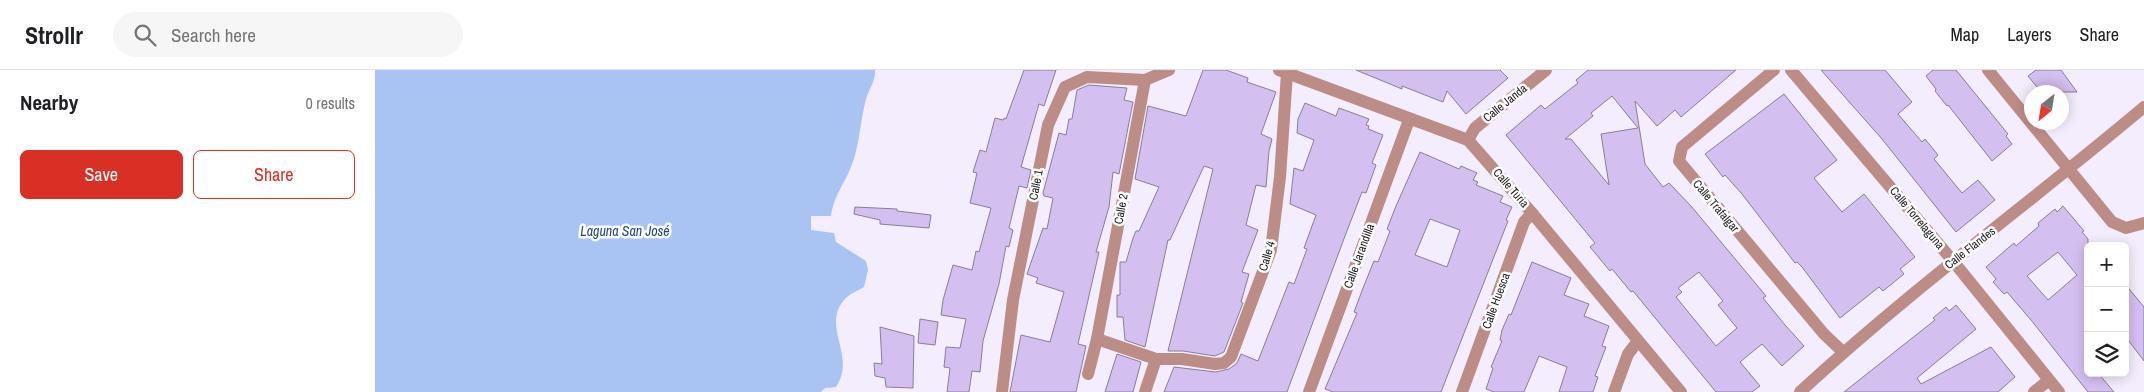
<!DOCTYPE html>
<meta charset="utf-8">
<style>
:root{--surface:#fff;--page:#f6f6f6;--text:#202124;--muted:#757577;--line:#e0e0e0;--accent:#d93025}
body{margin:0;font-family:"Archivo Narrow",sans-serif;background:var(--page);color:var(--text)}
.controls{position:absolute;right:15px;bottom:15px;display:grid;overflow:hidden;border-radius:8px;box-shadow:0 2px 12px #0003}
.controls button{width:45px;height:45px;display:grid;place-items:center;padding:0;border:0;border-bottom:1px solid var(--line);background:var(--surface);color:var(--text);font:25px sans-serif}
.compass{position:absolute;left:1649px;top:15px;width:45px;height:45px;border-radius:50%;background:var(--surface);box-shadow:0 2px 12px #0003;rotate:210deg}
.list{margin:0;padding:0;list-style:none}
h2{display:flex;justify-content:space-between;align-items:center;height:65px;margin:0;padding:0 20px;font-size:21px}
h2 small{font-size:16px;font-weight:400;color:var(--muted)}
.actions{display:flex;gap:10px;padding:15px 20px}
.actions a{flex:1;padding:11px 0;border:1px solid var(--accent);border-radius:8px;text-align:center;font-size:18px;color:var(--accent)}
.actions .main{background:var(--accent);color:#fff}
.icon{flex:none;width:28px;height:28px;fill:none;stroke:currentColor;stroke-width:2;stroke-linecap:round;stroke-linejoin:round}
.map{position:relative;flex:none;width:1769px;height:322px;overflow:hidden}
header{display:flex;align-items:center;gap:30px;box-sizing:border-box;height:70px;padding:0 25px;background:var(--surface);border-bottom:1px solid var(--line)}
header strong{font-size:24px}
nav{display:flex;gap:28px;margin-inline-start:auto;font-size:18px}
.search{width:350px;height:45px;background:var(--page);display:flex;align-items:center;gap:12px;box-sizing:border-box;padding:0 18px;border-radius:28px;color:var(--muted);font-size:19px}
main{display:flex}
aside{flex:1;background:var(--surface)}
.map>svg:first-child{display:block}
.water{fill:#a9c4f2}
.building{fill:#d4bff1;stroke:#877f93;fill-rule:evenodd}
.lines{fill:none;stroke-linecap:round;stroke-linejoin:round}
.minor{stroke:#bc8c86;stroke-width:12}
.labels{text-anchor:middle;stroke-width:5;stroke-linejoin:round;paint-order:stroke}
.street-label{font-size:12px;fill:#1e1b22;stroke:#fefefe}
.water-label{font-size:14px;font-style:italic;fill:#26457d;stroke:#fefefe}
</style>
<header>
<strong>Strollr</strong>
<div class="search"><svg class="icon" aria-label="search" viewBox="0 0 24 24"><circle cx="10" cy="10" r="6"/><path d="M15 15l6 6"/></svg>Search here</div>
<nav><a>Map</a><a>Layers</a><a>Share</a></nav>
</header>
<main>
<aside>
<h2>Nearby<small>0 results</small></h2>
<ul class="list">
</ul>
<div class="actions"><a class="main">Save</a><a>Share</a></div>
</aside>
<div class="map">
<svg width="1769" height="322" viewBox="0 0 1769 322">
<rect width="100%" height="100%" fill="#f4edfe"/>
<path class="water" d="M0 0H500C501 10 494 19 491 29 485 51 485 75 476 97 469 115 459 125 456 146H436V160L459 163 461 172 491 191 493 200 489 217C482 221 474 224 469 230 446 257 482 286 461 317L450 318 446 322H0Z"/>
<g class="building">
<path d="M649 0H681L669 36 664 34 646 97 656 100 652 118 644 116 634 158 638 160 634 177 631 176 624 214 608 271 605 302 597 301 594 322H572L575 298 569 297 571 277 585 278 591 249 566 245 568 230 578 195 597 200 601 181 604 182 616 138 595 133 602 103 598 102 605 80 611 82 620 48 628 50 629 48 631 49Z"/>
<path d="M828 0H851L873 8 872 12 901 22 886 64 897 69 894 81 891 117 881 115 871 155 883 160 867 202 874 204 866 232 868 233 849 282 840 286 808 281H793L838 99 829 96 795 170H793L770 277 750 270 748 247H742V225H745V192H751L758 168 761 161H764L784 117 760 109 773 36 811 46Z"/>
<path d="M981 0H1125L1133 8 1091 44 1072 21 1068 32 1027 16V19Z"/>
<path d="M1213 0H1361L1306 47 1300 40 1282 56 1260 31 1270 94 1288 117 1294 113 1316 136 1391 226 1388 228 1410 255 1429 276 1407 296 1387 274 1365 292 1385 316 1377 322H1341L1258 221 1256 222 1237 199 1235 201 1215 177 1220 173 1131 65 1166 35 1170 39 1203 13 1201 10ZM1237 26 1263 58 1226 64 1234 115 1196 69H1190L1218 46 1216 43ZM1324 202 1348 231 1343 235 1362 258 1341 276 1301 227 1307 222 1303 218Z"/>
<path d="M1446 0H1510L1537 32 1523 44 1547 72 1550 69 1563 85 1559 89 1587 123 1603 110 1620 130 1581 162 1507 69Z"/>
<path d="M1558 0H1581L1633 64 1631 66 1637 74 1617 91 1573 35 1572 36 1560 21 1561 19 1551 6Z"/>
<path d="M1661 0H1686L1702 22H1666L1653 6Z"/>
<path d="M714 15 752 18 749 30 758 32 744 104 738 102 734 137 721 182H724L703 274 711 276 701 322H635L646 265 675 272 689 222 661 213 663 208 652 204 668 158 672 159 678 128 669 126 668 123 684 63 691 65 694 49H697L702 20Z"/>
<path d="M1409 24 1462 90 1439 108 1467 142 1489 124 1540 187 1525 199 1529 204 1508 221 1504 217 1465 248 1427 197 1422 192 1420 193 1367 124 1350 105 1348 107 1330 84Z"/>
<path d="M930 33 961 46 964 38 994 49 991 55 994 56 993 59 1008 65 997 93 1001 95 991 123 987 122 970 166 912 322H789L799 297 841 302 854 299 862 293 866 284 883 291 914 212 919 214 932 179 929 178 941 145 915 134 919 98 928 101 939 70 922 63 923 49Z"/>
<path d="M1045 82 1084 99 1086 96 1102 103 1098 110 1103 112 1101 115 1128 126 1125 132 1137 137 1131 150 1133 151 1066 322H958L950 319 982 243 979 242 988 218 999 191 1003 192 1015 161 1012 159 1021 136ZM1055 149 1085 160 1072 197 1040 185Z"/>
<path d="M1688 136 1709 161 1707 162 1713 169V303H1723L1739 322H1713L1656 250 1632 222 1629 224 1618 212 1621 209 1611 197 1639 173 1641 176 1664 156 1663 153 1680 139 1682 142ZM1683 182 1702 205 1673 230 1652 206Z"/>
<path d="M480 137 522 139V141L556 145 554 158 505 154V150L479 144Z"/>
<path d="M1157 192 1196 208 1189 225 1214 234 1209 246 1234 256 1227 276 1231 277 1220 306 1223 307 1218 322H1184L1192 297 1164 286 1149 322H1119L1111 319 1118 298 1116 297 1127 271 1125 270 1127 260 1134 244 1136 245Z"/>
<path d="M1750 214 1769 237V291L1750 266Z"/>
<path d="M1581 235 1601 259 1542 308 1546 314 1616 277 1640 307 1623 322H1469L1560 250 1558 248 1571 237 1574 241Z"/>
<path d="M545 249 563 252 560 275 543 273Z"/>
<path d="M505 257 539 266 538 318 511 317 510 308 500 306 499 293 507 294Z"/>
<path d="M742 284 766 292 758 322H730Z"/>
</g>
<g class="lines">
<g class="minor">
<path d="M904 0 1093 70 1157 143 1306 322"/>
<path d="M1399 0 1307 77 1304 91 1449 264 1468 282"/>
<path d="M1416 0 1578 191 1684 322"/>
<path d="M1613 0 1737 152 1751 158 1769 153"/>
<path d="M1093 70 1100 58 1171 0"/>
<path d="M722 269 781 289H807L840 294 849 293 856 287 896 180 905 107 912 3"/>
<path d="M713 304 722 269 770 10"/>
<path d="M627 322 638 230 673 55 690 17 712 7 770 10 794 0"/>
<path d="M770 322 781 289"/>
<path d="M934 322 1034 50"/>
<path d="M1087 322 1149 152 1157 143"/>
<path d="M1239 322 1253 284 1263 271"/>
<path d="M1425 322C1534 221 1655 133 1769 37"/>
<path d="M1659 322 1674 310"/>
</g>
</g>
<g class="labels">
<g class="street-label">
<text transform="translate(1130 33) rotate(-39)" y="4">Calle Janda</text>
<text transform="translate(661 115) rotate(-79)" y="4">Calle 1</text>
<text transform="translate(1136 118) rotate(49)" y="4">Calle Turia</text>
<text transform="translate(1341 136) rotate(50)" y="4">Calle Trafalgar</text>
<text transform="translate(746 139) rotate(-80)" y="4">Calle 2</text>
<text transform="translate(1542 148) rotate(50)" y="4">Calle Torrelaguna</text>
<text transform="translate(1595 178) rotate(-38)" y="4">Calle Flandes</text>
<text transform="translate(892 186) rotate(-74)" y="4">Calle 4</text>
<text transform="translate(984 186) rotate(-70)" y="4">Calle Jarandilla</text>
<text transform="translate(1121 231) rotate(-70)" y="4">Calle Huesca</text>
</g>
<g class="water-label">
<text x="250" y="166">Laguna San José</text>
</g>
</g>
</svg>
<div class="controls">
<button>+</button>
<button>−</button>
<button><svg class="icon" aria-label="layers" viewBox="0 0 24 24"><path d="M12 4l9 5-9 5-9-5zM3 14l9 5 9-5"/></svg></button>
</div>
<svg class="compass" viewBox="-18 -18 36 36"><path d="M0-13l5 13h-10z" fill="#e53935"/><path d="M0 13l5-13h-10z" fill="#757577"/></svg>
</div>
</main>
